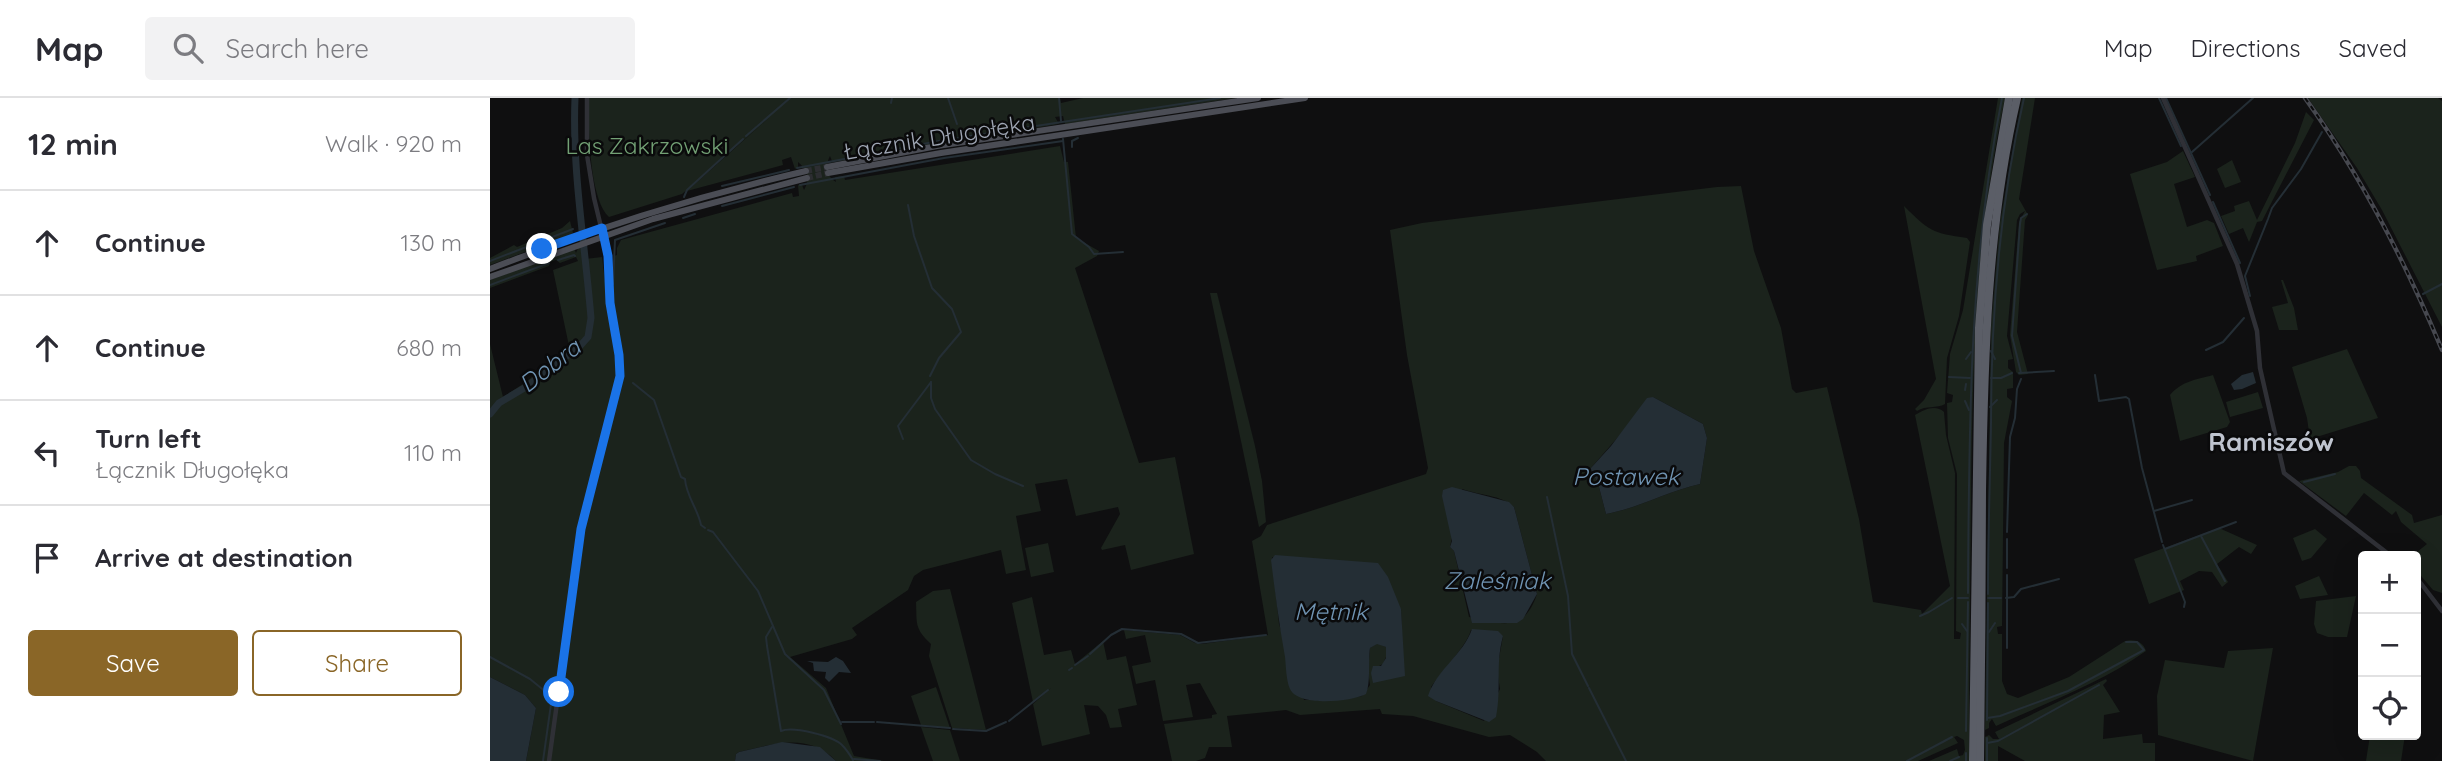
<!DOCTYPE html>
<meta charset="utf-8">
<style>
:root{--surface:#fff;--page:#f2f2f3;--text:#2b2b33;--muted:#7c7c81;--line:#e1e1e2;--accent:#8a6627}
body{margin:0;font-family:Quicksand,sans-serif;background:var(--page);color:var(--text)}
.controls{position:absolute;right:21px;bottom:21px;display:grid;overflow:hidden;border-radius:7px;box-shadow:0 7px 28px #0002}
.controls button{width:63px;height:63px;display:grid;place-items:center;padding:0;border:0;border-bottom:2px solid var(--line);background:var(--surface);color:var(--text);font:35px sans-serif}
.stop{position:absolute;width:21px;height:21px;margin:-16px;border:5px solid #1a73e8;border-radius:50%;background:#fff}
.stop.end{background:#1a73e8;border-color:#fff;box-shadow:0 2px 7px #0008}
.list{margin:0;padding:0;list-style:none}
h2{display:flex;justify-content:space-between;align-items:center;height:91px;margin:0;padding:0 28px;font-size:30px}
h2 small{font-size:23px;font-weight:400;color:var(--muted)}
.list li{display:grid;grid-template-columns:46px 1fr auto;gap:21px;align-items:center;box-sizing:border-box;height:105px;padding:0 28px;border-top:2px solid var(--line)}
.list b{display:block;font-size:26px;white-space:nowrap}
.list p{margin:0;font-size:23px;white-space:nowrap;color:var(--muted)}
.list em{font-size:23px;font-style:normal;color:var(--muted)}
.actions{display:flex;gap:14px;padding:21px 28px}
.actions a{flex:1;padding:16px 0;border:2px solid var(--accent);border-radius:7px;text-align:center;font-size:24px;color:var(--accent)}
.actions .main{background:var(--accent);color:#fff}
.icon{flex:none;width:38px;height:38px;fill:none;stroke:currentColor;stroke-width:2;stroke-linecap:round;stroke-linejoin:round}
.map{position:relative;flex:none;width:1952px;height:663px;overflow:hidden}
header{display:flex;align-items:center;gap:42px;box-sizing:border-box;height:98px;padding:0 35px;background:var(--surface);border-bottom:2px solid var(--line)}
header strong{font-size:33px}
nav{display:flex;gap:38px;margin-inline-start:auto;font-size:24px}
.search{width:490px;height:63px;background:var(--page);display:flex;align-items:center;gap:18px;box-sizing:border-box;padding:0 24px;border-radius:7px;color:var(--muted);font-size:26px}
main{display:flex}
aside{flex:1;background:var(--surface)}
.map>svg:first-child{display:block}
.green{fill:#1b231c;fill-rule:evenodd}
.water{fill:#242e35}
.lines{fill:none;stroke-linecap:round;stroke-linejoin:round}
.stream{stroke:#242e35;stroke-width:2}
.river{stroke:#242e35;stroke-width:7}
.major-tunnel{stroke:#2c2d31;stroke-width:6;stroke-dasharray:6 3;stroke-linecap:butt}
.minor{stroke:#2f3036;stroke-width:4.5}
.major{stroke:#4b4d55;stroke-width:6}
.highway{stroke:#5b5e67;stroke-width:8}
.rail-casing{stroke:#46484f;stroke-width:4.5}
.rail{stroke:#0a0a0b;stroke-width:2;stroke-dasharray:5;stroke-linecap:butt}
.route{stroke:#1a73e8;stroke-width:9}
.labels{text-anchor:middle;stroke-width:5;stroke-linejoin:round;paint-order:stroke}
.street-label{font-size:23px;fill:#9ea5b3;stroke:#0a0a0b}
.park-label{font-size:23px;fill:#73a175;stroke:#0a0a0b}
.water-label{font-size:24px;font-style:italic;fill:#7094b3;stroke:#0a0a0b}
.quarter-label{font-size:26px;font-weight:bold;fill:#bfc4cf;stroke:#0a0a0b}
</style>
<header>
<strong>Map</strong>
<div class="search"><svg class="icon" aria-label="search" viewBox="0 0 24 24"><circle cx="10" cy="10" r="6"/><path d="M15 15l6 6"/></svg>Search here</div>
<nav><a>Map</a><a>Directions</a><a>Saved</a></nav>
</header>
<main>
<aside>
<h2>12 min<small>Walk · 920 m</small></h2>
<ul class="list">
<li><svg class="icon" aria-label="ahead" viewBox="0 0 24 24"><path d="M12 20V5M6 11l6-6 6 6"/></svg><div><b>Continue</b></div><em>130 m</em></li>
<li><svg class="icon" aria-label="ahead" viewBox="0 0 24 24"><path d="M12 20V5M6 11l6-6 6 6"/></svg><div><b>Continue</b></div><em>680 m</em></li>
<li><svg class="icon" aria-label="left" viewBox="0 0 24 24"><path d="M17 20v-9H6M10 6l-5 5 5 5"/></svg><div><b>Turn left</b><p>Łącznik Długołęka</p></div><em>110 m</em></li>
<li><svg class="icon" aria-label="arrive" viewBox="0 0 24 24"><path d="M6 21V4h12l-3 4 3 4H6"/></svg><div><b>Arrive at destination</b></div></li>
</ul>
<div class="actions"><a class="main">Save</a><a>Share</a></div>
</aside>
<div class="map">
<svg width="1952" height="663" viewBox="0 0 1952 663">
<rect width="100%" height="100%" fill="#0f0f10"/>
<g class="green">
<path d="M99 0H570L571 5 593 0H746L575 26 573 18 565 19 569 26 338 65 342 63 340 58C335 68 336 78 346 84L345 79 354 78 355 82 570 48 574 64H578L586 140 609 153 607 158 585 170 649 365 685 359 704 456 641 472 635 447 612 452 611 450 630 416 628 409 586 418 577 381 545 386 551 413 526 418 536 472 516 476 511 452 433 472 424 478 418 492 362 530 367 537 362 541 300 559 336 590 364 658 394 663H346C318 634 284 646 249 654L246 656 245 663H36L46 610 35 597 0 579V246L13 299 36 284 79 248 63 172 88 163 86 159 70 165 66 162 60 164 59 168 0 190V182L84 150 86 155 88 150 94 148 95 161 112 159 117 200 123 201 124 158 127 157V150L131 142 302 95 303 99 309 98 308 87H312L314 92C320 82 318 72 308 64V69L305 71 301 59 292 62 293 67 197 93 280 19 192 96 119 119C99 101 98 27 99 0Z"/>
<path d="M1508 0H1515C1486 136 1482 269 1481 407 1480 493 1479 578 1479 663H1439L1467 651 1469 658 1473 657 1475 652 1474 642 1467 638 1464 639 1468 645 1428 663H1056L1047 654 1020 637 999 639 923 618 892 616 890 611 810 617 796 612 737 618 742 649H719L715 660 706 663H682L674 626 722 620V617L727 616 710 585 696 587 703 619 673 623 665 582 646 586 642 568 661 564 655 537 636 541 634 532 690 537 705 545 712 546 778 537 762 443 771 438 777 427 936 376 938 370 917 257 900 132 932 125 1227 89 1251 88 1264 153 1291 230 1302 291 1306 295 1337 289 1369 421 1383 504 1431 512 1432 516 1460 488 1425 317C1434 312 1445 306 1454 314L1456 337 1465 375 1464 541H1470L1471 535 1466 533 1467 376 1458 340 1457 305 1462 304 1463 297 1457 295 1460 256 1473 212ZM1163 299 1213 326 1217 340 1210 386C1178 393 1149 410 1116 416L1108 385 1100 371ZM972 391C988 397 1012 397 1024 409L1047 496C1034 535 1012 526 979 519L964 453 960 449ZM782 459 911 511 912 541 883 585 889 568 893 566 896 559V549L887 545 880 550 878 573 880 587 872 598 840 602H814L789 526ZM981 532 1013 538 1007 572 1010 591 994 623 946 603 941 589C952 573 976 549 981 532Z"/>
<path d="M1532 0H1545L1529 101 1538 117 1535 122 1527 234 1538 276 1529 277 1526 274 1520 237 1529 124 1535 113 1530 116 1527 122 1517 238 1523 261 1518 262V270L1523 274V290L1517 291V299L1522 303 1514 345 1512 528 1507 529 1508 536H1512V583L1517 596 1528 600 1579 579 1635 543C1644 541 1653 543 1656 553 1611 585 1556 605 1506 628L1502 621 1499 625V630L1495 632 1501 228 1510 124Z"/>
<path d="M1818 0H1948L1952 3V229L1892 112 1867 70Z"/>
<path d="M1816 14 1824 22 1772 123 1767 124 1759 144 1753 130 1739 136 1731 118 1745 113 1744 108 1759 103 1767 122 1805 45Z"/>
<path d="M1693 53 1705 79 1684 86 1697 129 1717 122 1724 125 1733 148 1706 158 1707 163 1667 172 1640 76 1677 64Z"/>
<path d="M1742 62 1751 84 1735 90 1727 71Z"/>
<path d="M1414 108C1439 133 1442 135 1477 140L1480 144 1469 218 1457 260 1455 306C1447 311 1436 307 1427 313L1425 311 1434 302 1446 281Z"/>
<path d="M80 123 83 135 78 138 0 167V160L24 147 27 149 72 130Z"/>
<path d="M1791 182H1793L1804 210 1808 232H1789L1782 209 1798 205Z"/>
<path d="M720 195H727L765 348 772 383 776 424 769 429Z"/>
<path d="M1857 251 1888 320 1820 341 1817 320 1802 269Z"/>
<path d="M1723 277 1740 324 1737 329 1690 343 1680 297C1692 283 1705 282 1723 277Z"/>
<path d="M1768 294 1773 310 1740 319 1736 304Z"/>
<path d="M1859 368H1866L1870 373 1871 380 1922 417 1924 425 1952 417V495L1943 492 1926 472V458H1922L1937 446 1911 424 1906 413 1902 417 1874 395 1856 418 1809 383 1848 374Z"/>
<path d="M1729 430 1767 447 1761 456 1749 449 1727 466 1738 484 1732 489 1722 474 1709 473 1690 483 1694 492 1659 506 1644 461Z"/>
<path d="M1825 431 1837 441 1821 460 1812 463 1803 440Z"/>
<path d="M558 445 564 474 541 479 535 450Z"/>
<path d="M1829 478 1838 497 1810 501 1805 488Z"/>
<path d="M460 491 496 632 462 630 439 558 441 546C424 530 427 525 426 504L443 493Z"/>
<path d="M1866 498 1857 539H1838L1827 535 1824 526 1826 503Z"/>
<path d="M542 499 554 557 581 552 585 566 613 543 617 562 636 558 647 607 628 611 632 629 620 630 616 617 608 608 594 607 600 636 552 648 543 606 561 590 543 604 522 505Z"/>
<path d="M1783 550 1763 663 1668 637 1667 598 1675 562 1734 570 1738 553Z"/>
<path d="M1616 581 1617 583 1613 587 1630 614 1614 617 1613 641 1652 636 1653 645H1665V663H1535L1508 648V663H1495V639L1499 637 1503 641H1509L1505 634Z"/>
<path d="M446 589 460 630 431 627 421 598Z"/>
<path d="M431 629 460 632 470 663H443Z"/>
<path d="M1880 637H1915L1911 663H1876Z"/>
</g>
<g class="water">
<path d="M1763 274 1766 285 1752 291 1744 292 1741 286 1752 277Z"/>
<path d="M1163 299 1213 326 1217 340 1210 386C1178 393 1149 410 1116 416L1108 385 1100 371 1121 348 1157 300Z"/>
<path d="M962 389 1019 404 1024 409 1047 496 1033 521 1027 525H982L964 453 960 449 962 443 952 398 953 392Z"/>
<path d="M785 457 888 465 898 479 911 511 915 578 883 585 881 575 883 568H891L896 560V549L887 546 880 550C878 563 881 585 876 596 861 604 808 609 800 591 796 582 796 568 795 559 789 526 785 494 781 462Z"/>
<path d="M982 531 1008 533 1013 538C1005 568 1012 589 1006 619L999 624 946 603 938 598C947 571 973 557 982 531Z"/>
<path d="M346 559 353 563 361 575 349 574 339 584 335 580 336 574 324 573 323 565 317 563 338 564Z"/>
<path d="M0 579 35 597 46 610 36 663H0Z"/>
<path d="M292 644 330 649 346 663H245L246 656 249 654Z"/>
</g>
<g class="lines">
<g class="stream">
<path d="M458 0 467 26"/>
<path d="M569 0 571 23"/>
<path d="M1669 0 1691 48"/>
<path d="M1676 0 1720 97"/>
<path d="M401 5 402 0"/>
<path d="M256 38 300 0"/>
<path d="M573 41 582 136 599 149 604 156 633 154"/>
<path d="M582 49V43L588 40"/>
<path d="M1702 54 1763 0"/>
<path d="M307 70 454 42 730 0"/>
<path d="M310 87 454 60 573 43"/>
<path d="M232 88 299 72"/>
<path d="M194 99 197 92 253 41"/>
<path d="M1723 104 1750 165"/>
<path d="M418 107 424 138 442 190 462 211 471 234 449 260 440 278"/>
<path d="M232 108 304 89"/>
<path d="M193 120 205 116"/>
<path d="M68 162 84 157 85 158"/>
<path d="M0 163 83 131"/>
<path d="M123 186 125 142 175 125"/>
<path d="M0 187 59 165"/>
<path d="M1933 196 1952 186"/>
<path d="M1760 198 1755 178 1778 121 1782 110 1811 71 1832 34"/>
<path d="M1716 252 1733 244 1754 220"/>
<path d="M1501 253 1505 261"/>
<path d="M1476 261 1481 254"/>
<path d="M1529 275 1564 273"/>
<path d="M1531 275 1522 238 1530 126 1531 120 1537 116"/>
<path d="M1605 277 1609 303 1636 299 1639 301 1652 370 1672 444"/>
<path d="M1459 279 1480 280"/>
<path d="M1501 280H1511L1522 275"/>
<path d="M441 284V300L445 311 481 362 505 376 533 388"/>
<path d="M143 285 164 302 191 379 195 381C196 398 208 411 211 427L215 430"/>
<path d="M1475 292 1476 286"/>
<path d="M1475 303 1479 312"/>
<path d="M1500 309 1507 302"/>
<path d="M413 341 408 328 441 284"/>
<path d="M1814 384 1845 376"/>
<path d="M1057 399 1078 498 1082 556 1098 588"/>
<path d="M1664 413 1702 402"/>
<path d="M218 432 223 434 268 493 295 556 334 592 351 626"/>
<path d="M1517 434 1520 339 1525 320 1527 291 1531 281"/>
<path d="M1711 438 1735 483"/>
<path d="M1673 447 1695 504 1694 509"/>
<path d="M1675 451 1746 424"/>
<path d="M1517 470V441"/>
<path d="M1478 495C1479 328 1479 165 1512 0"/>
<path d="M1498 496C1498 439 1500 382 1501 326 1501 216 1509 108 1534 0"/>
<path d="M1468 500H1478"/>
<path d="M1498 500H1511"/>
<path d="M1516 500 1524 499 1531 491 1569 481"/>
<path d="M1517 500V477"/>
<path d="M1430 518 1439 514 1462 500"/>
<path d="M1472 526 1477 533"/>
<path d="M282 529 276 539 277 548 291 633C303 628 343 638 352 647 356 651 360 657 363 662"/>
<path d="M1499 534 1505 525"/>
<path d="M1517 550V501"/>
<path d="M600 556 621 537 632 531 691 536 708 545 776 537"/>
<path d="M0 559 40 581 62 599 53 663"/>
<path d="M585 567 598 558"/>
<path d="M579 572 582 570"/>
<path d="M1099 590 1136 663"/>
<path d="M1497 620 1510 618 1578 593 1654 552 1647 544H1636"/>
<path d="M1497 622 1498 505"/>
<path d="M519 623 558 592"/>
<path d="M352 624H384"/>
<path d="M387 624 460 630"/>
<path d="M463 631 496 633 516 624"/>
<path d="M1476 633 1478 504"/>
<path d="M1497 640V663"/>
<path d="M1497 645 1508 643 1609 587"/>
<path d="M364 661 390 663"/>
<path d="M1417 663 1462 639"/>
<path d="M1460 663 1469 659"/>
<path d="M1476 663V655"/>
</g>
<path class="river" d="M0 316 9 305 36 289 90 248 98 239 101 220C95 146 82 73 85 0"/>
<g class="major-tunnel">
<path d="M316 73 337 69"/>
<path d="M317 80 338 75"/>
</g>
<g class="minor">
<path d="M1673 0 1747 166 1767 233 1770 270 1794 375 1901 458"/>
<path d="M1926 479 1952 513"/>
<path d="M59 663 91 431 129 279V257L120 205 117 154 104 100 97 57V0"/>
</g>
<g class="major">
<path d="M337 69 447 48 768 0"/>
<path d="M338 75 451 55 815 0"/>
<path d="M0 171C103 131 208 98 316 73"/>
<path d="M0 179 163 121 317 80"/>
</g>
<g class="highway">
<path d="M1483 663 1489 230 1497 127 1519 0"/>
<path d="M1490 663C1491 573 1492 482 1492 392 1494 260 1497 129 1527 0"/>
</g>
<g class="rail-casing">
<path id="rail" d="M1815 0C1871 78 1915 163 1952 252"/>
</g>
<use href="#rail" class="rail"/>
</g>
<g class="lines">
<path class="route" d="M52 151 112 130 118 158 120 205 129 257 130 278 91 431 69 594"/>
</g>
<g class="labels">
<g class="street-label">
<text transform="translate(449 39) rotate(-9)" y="8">Łącznik Długołęka</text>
</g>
<g class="park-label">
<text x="157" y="56">Las Zakrzowski</text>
</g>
<g class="water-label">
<text transform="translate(60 268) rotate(-38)" y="8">Dobra</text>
<text x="1136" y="387">Postawek</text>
<text x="1007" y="491">Zaleśniak</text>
<text x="841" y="522">Mętnik</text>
</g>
<g class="quarter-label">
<text x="1781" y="353">Ramiszów</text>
</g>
</g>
</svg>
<div class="controls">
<button>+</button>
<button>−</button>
<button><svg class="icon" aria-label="locate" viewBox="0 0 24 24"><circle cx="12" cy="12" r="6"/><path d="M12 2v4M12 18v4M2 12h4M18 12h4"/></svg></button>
</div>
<div class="stop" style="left:69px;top:594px"></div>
<div class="stop end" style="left:52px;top:151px"></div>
</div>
</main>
